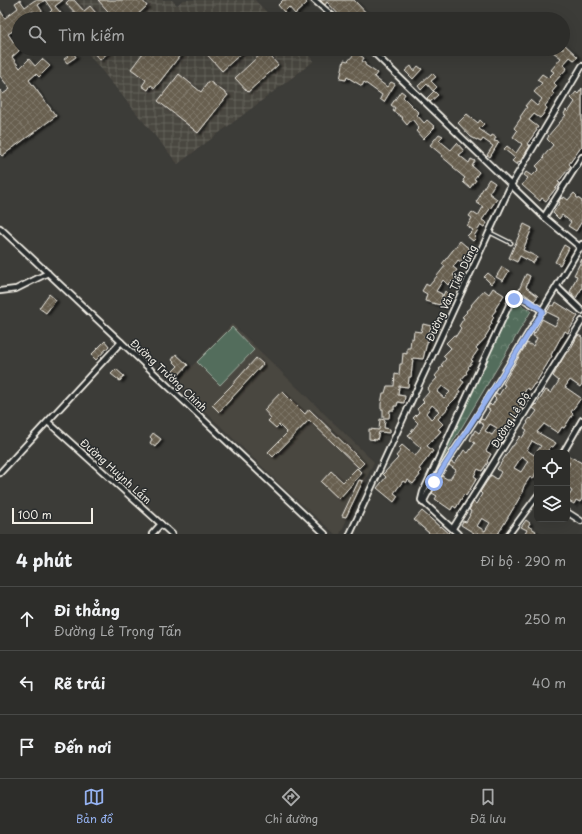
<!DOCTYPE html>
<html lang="vi">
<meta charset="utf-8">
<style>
:root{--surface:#2d2d2a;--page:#353532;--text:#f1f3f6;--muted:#a7a8a8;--line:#484947;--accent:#95b2f1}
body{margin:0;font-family:"Playpen Sans",sans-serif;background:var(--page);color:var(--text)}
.controls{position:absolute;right:12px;bottom:12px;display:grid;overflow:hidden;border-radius:6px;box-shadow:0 4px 16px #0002}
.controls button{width:36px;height:36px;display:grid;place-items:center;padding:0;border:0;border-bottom:1px solid var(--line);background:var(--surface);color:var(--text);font:20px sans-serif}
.scale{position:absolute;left:12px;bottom:10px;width:81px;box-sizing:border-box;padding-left:4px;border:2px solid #f4f1e8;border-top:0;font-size:11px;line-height:14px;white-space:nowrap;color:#f4f1e8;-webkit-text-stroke:3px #2a2d2e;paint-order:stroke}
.stop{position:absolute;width:12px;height:12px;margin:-9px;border:3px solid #95b2f1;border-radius:50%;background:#fff}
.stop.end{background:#95b2f1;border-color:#fff;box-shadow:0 1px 4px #0008}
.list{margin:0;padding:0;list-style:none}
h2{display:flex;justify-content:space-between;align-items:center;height:52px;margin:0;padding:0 16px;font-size:17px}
h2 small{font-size:13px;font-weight:400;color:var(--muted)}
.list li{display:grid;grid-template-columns:26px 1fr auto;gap:12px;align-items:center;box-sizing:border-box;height:64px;padding:0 16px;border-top:1px solid var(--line)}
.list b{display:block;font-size:15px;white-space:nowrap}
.list p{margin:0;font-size:13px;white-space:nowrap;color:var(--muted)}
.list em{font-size:13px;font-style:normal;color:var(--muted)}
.icon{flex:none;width:22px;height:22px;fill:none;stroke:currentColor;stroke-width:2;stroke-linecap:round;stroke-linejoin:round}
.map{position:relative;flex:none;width:582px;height:534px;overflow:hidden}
.search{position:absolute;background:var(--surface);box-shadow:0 4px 16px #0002;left:12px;right:12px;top:12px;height:44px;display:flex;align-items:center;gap:10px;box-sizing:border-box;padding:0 14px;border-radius:22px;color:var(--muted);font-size:15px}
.sheet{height:244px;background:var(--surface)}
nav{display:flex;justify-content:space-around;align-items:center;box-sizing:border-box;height:56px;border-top:1px solid var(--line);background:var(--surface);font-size:11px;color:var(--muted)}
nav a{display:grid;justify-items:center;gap:2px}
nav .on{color:var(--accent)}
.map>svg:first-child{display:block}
.built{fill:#49463f}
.industrial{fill:url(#industrial-grid)}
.forest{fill:url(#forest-crowns);stroke:#a3afa2}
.garden{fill:#526d5c;stroke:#a3afa2}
.building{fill:url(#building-cross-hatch);stroke:#f4f1e8;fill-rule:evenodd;filter:url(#shadow)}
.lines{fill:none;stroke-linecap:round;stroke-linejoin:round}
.service-casing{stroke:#f4f1e8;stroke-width:5}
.minor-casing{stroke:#f4f1e8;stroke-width:8}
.service{stroke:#2a2d2e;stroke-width:2}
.minor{stroke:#2a2d2e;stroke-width:4.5}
.route{stroke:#95b2f1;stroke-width:5}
.labels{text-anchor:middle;stroke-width:3;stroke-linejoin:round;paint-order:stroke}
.street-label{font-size:10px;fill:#f4f1e8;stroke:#2a2d2e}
</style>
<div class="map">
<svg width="582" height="534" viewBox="0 0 582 534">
<defs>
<pattern id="industrial-grid" width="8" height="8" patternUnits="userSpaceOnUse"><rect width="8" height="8" fill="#49463f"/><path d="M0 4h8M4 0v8" fill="none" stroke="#64615b"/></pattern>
<pattern id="forest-crowns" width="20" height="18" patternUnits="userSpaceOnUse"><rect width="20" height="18" fill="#526d5c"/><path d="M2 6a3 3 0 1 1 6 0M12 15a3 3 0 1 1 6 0" fill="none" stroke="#6c8273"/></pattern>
<pattern id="building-cross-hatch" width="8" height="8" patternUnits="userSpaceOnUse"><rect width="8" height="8" fill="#675e4f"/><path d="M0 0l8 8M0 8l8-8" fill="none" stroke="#7d7668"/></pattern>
<filter id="shadow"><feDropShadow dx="3" dy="2" stdDeviation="1" flood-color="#0009"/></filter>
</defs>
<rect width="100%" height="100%" fill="#3c3c38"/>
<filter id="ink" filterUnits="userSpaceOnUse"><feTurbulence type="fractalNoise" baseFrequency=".025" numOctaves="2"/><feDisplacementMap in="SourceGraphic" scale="8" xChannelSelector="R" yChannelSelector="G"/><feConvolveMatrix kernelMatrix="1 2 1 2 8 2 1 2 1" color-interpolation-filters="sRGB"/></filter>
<g filter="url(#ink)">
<path class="built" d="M232 324 374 462 340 534H335L285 489 176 383Z"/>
<g class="industrial">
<path d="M62 0H172L177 5 183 0H255L273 19H76Z"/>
<path d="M84 49H302L314 61 178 164Z"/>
</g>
<path class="forest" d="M514 301 531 311 441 462 439 461Z"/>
<path class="garden" d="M232 327 254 350 220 385 197 362Z"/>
<g class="building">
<path d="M20 0 25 7 35 0H63L55 6 66 19H51L47 15 52 10 45 0 38 5 46 17 43 19H39L33 11 22 19H19V27L8 34 14 43 19 38V51L12 57 20 68 29 59 35 66 42 59 50 66 39 77 36 74 29 80 56 116 2 156 0 154V90L3 94 10 89 0 76V10L5 18 18 8 15 3Z"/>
<path d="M69 0H74L84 11 90 6 101 19H81L66 3Z"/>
<path d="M98 0H142L147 6 133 19H115Z"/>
<path d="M283 0H304L307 3 295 14 289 7 284 12 278 5Z"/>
<path d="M320 0H354L372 19H343L327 2 325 5Z"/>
<path d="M563 43 578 57 574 60 570 57 563 65 567 68 554 83 557 86 552 92 554 94 545 106 547 108 542 116 540 118 534 114 529 120 538 127 536 130H537L527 144 530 146 520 162 519 161 517 165 512 161 515 158 504 149 507 146 516 153 522 144 513 137 517 131 514 128 521 118 520 117 527 107 525 106 530 100 537 106 542 99 534 92 542 83 537 80 542 74 548 78 554 72 551 70 561 58 553 52 556 49H563Z"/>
<path d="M68 49H71L76 57 67 63 64 59 68 56 65 51Z"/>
<path d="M90 49H112L100 60Z"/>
<path d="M146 49H185L155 88 151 85 148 90 142 86 146 80 131 69Z"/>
<path d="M202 49H223L225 51 227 49H246L222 71Z"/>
<path d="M265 50 278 65 248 92 235 78Z"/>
<path d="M356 52 364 58 362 61 365 63V65L377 73 374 77 387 87 391 82 395 84 384 102 380 99 382 95 364 82 362 86 347 77 346 80 340 79 344 60 348 61Z"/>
<path d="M411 66 414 71 418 66 422 69 413 79 405 71Z"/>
<path d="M432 73 436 77 431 81 437 87 433 91 427 84 421 90 418 86Z"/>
<path d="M179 74 201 92 209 81 228 95 198 133 158 101Z"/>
<path d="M582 88V146L569 164 571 166 558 182 560 183 546 201 542 198 540 201 522 185 528 178 524 175 526 172 532 176 539 169 536 166 544 158 543 157 553 145 547 139 549 136H548L566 115 564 114 566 110 568 112 575 102 571 98 576 92 578 94Z"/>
<path d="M401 91 405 94 403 97 419 113 417 115 424 123 427 120 435 127 423 139 416 131 419 128 412 119 407 125 402 119 403 118 393 111 395 108 391 105Z"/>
<path d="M434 91 438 95 430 102 427 98Z"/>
<path d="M467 114 478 123 480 120 484 124 479 129 491 137 492 135 496 137 494 141 499 142 490 157 487 155 493 146 483 139 481 142 471 137 458 123Z"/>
<path d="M439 134 443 136 439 140 451 150 457 143 464 151 459 155 469 163 471 159 475 161 472 166 479 172 474 179 476 180 470 188 463 182H464L463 180 465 178 453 168 454 167 447 161 441 156 442 155 430 145Z"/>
<path d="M489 179 495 183 489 193 497 199 482 220 487 223 484 227 481 225 474 236 476 238 473 241 467 236 473 230 467 226 472 218 469 216 472 212 478 216 483 207 476 202 480 196 479 195Z"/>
<path d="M574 193 577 196 576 197 582 201V221L576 231 568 226 571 222 562 215 559 219 553 213 560 202H558L561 198 563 199 564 197 568 200Z"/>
<path d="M524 224 532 228 523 250 537 257 533 263 520 256 517 262 509 258Z"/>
<path d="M460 241 472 251 469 255 467 254 461 262 458 260 453 267 457 270 453 275 457 278 453 282 452 281 448 285 443 280 436 291 442 294V298L445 291 450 295 446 301 442 298 440 305 425 301 427 294 422 291 426 284 429 286 445 266 442 264Z"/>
<path d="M564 245 569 248 560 265 555 262Z"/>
<path d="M582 259V288L576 298 572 296 573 294 570 292 577 276 574 275Z"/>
<path d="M502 267 509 271 503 281 496 277Z"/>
<path d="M488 273 495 279 491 284 484 277Z"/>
<path d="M526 274 530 276 526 287 538 296 534 301 523 293 522 294H517Z"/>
<path d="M493 288 504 295 495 309 496 310 492 315 494 317 491 322 492 323 489 328 490 329 485 337H486L476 348 478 350 471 360 473 361 468 367 469 368 466 372 467 373 461 380 464 382 458 390 460 391 456 398 447 407 448 408 438 419 443 424 438 429 441 431 427 446 433 451 419 469 422 471 419 474 420 475 413 484 408 480 406 483 403 481 394 493 398 496 394 502 377 488 386 477 383 474 398 458 396 456 401 450 399 448 402 445 415 456 421 448 408 436 418 423 413 418 419 412 417 409 424 402 422 400 429 392 427 389 437 378 435 376 440 370 439 369 443 366 441 365 446 359 443 356 451 348 446 343 454 335 456 336 461 328 459 326 464 318 462 317 467 312 466 311 472 306 471 305 484 290 489 294ZM442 386 450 392 444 398 437 392ZM432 405 439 411 431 419 426 413Z"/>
<path d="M49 294 56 300 46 313 39 308Z"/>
<path d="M556 302 578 316 574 322 568 333 565 331 562 337H561L551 355 552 356 535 384H534L530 390 527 388 521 398 525 400 520 408 523 409 513 423 511 422 497 446 491 442 486 451 491 454 487 461 488 462 482 471 478 469 474 476 477 478 466 496 464 494 456 508 453 506 451 510 435 499 437 496 432 493 442 476 447 479H450L456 470 449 465 451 462 455 464 464 450 468 453 475 443 470 440 475 430 479 433 484 425 479 422 481 419 484 420 490 410 487 408 490 404 492 406 496 399 494 397 496 393 499 395 505 385 503 384 527 343 533 346 537 338 533 336 534 332 535 333 542 319 555 326 559 318 547 312 551 305 554 306ZM490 424 497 428 492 435 485 431Z"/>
<path d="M423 324 431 326 423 359 413 358 411 377H409L408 387 399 386 398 395 405 396 404 403 398 402 397 406H394V410H390L389 418H383V409H381V404L383 393H385L387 386H394L395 374 399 375 400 364H402L403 353 407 354V348H410L411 338 413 339 414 331 421 332Z"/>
<path d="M578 335 582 337V384L580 387 570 380 565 387 581 398 571 412 573 414 564 428 562 427 558 433 544 424 537 432 556 443 553 447 551 446 546 453H537V470L535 475 533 479 530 477 524 486 522 492H523L498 534H474V533L461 525 463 521 466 522 470 515H469L471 511 469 510 473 502 476 504 482 494 480 492 491 475 497 479 501 472 497 469 512 446H513L520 436 522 438 527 430 524 428 528 423 527 422 530 418 531 419 537 411 533 408 535 404 536 405 546 390 551 393 559 381 553 376 555 373V372L567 351 569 352ZM532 441 541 446 534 455 527 450ZM522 456 528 461 521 472 514 468ZM482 518 490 523 485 531 477 526Z"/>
<path d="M105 341 109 346 96 360 91 355Z"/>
<path d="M176 354 188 365 175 379 170 374 178 366 172 360Z"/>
<path d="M256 358 263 364 219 412 212 405 232 385Z"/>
<path d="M116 369 124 376 120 381 111 374Z"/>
<path d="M282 391 305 414 309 409 364 463 359 468 309 420 273 457 268 452 287 433 279 425 276 428 268 421 271 418 264 410Z"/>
<path d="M380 419 385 420 384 428 390 429V433L379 432 377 440 369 439V429L379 430Z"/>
<path d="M153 433 161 439 155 447 150 443 152 439 150 437Z"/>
<path d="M567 455 582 463V499L580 502 576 500 574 504 567 500 572 491 567 487V468L570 463 567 460Z"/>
<path d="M357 468 362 473 339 499 321 482 331 471 343 482Z"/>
<path d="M359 480 363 481 346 517 342 516Z"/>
<path d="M422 511 440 527 441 526 450 534H430L414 520Z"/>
<path d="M526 520 530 523 528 526 536 531 534 534H525L527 530 521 527Z"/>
</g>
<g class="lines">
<g class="service-casing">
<path id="service" d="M489 232 511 243"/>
</g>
<g class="minor-casing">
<g id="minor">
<path d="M314 0 336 19"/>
<path d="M370 49 544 217 581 248"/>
<path d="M544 217 582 157"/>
<path d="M0 228 325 534"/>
<path d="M557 287 582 311"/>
<path d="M0 291 16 289 48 273"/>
<path d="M48 422 172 534"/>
<path d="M563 453 582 420"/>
<path d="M0 473 121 342"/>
<path d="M423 503C437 472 460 444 478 415 513 358 548 301 582 244"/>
<path d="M567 512 581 521"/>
<path d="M453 528 582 321"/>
<path d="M152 534 161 524"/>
<path d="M350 534 511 185 582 66"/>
<path d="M458 534 421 500 423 492 510 303 514 299 520 297 543 311"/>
<path d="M509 534 537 496"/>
</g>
</g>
<use href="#service" class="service"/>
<use href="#minor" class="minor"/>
</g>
</g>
<g class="lines" filter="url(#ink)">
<path class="route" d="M434 482 543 311C534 305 524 295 514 299"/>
</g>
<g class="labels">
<g class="street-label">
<text transform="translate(451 293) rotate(-65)" y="4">Đường Văn Tiến Dũng</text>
<text transform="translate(169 375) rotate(43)" y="4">Đường Trường Chinh</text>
<text transform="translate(510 420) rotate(-58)" y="4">Đường Lê Độ</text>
<text transform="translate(116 471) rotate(42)" y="4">Đường Huỳnh Lắm</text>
</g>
</g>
</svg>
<div class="controls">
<button><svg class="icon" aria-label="locate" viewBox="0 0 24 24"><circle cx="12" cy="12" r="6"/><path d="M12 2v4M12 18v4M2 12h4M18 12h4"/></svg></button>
<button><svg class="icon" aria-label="layers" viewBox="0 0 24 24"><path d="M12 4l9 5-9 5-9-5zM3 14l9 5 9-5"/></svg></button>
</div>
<div class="scale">100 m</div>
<div class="stop" style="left:434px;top:482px"></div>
<div class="stop end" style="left:514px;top:299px"></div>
<div class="search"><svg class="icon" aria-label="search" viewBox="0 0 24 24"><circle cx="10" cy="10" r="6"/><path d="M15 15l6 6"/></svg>Tìm kiếm</div>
</div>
<section class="sheet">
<h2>4 phút<small>Đi bộ · 290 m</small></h2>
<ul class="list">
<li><svg class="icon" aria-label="ahead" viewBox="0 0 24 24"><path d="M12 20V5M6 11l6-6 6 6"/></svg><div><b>Đi thẳng</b><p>Đường Lê Trọng Tấn</p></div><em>250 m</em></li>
<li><svg class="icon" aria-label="left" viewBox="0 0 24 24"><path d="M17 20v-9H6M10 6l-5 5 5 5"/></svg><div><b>Rẽ trái</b></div><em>40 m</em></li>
<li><svg class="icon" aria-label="arrive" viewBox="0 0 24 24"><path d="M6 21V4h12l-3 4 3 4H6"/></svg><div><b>Đến nơi</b></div></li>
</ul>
</section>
<nav>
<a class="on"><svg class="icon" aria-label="map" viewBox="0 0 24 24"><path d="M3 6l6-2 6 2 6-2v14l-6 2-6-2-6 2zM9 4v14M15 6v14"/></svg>Bản đồ</a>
<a><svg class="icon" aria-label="directions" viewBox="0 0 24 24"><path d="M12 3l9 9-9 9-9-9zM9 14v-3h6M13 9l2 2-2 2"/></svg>Chỉ đường</a>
<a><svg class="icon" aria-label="saved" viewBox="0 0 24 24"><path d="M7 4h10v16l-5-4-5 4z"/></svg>Đã lưu</a>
</nav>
